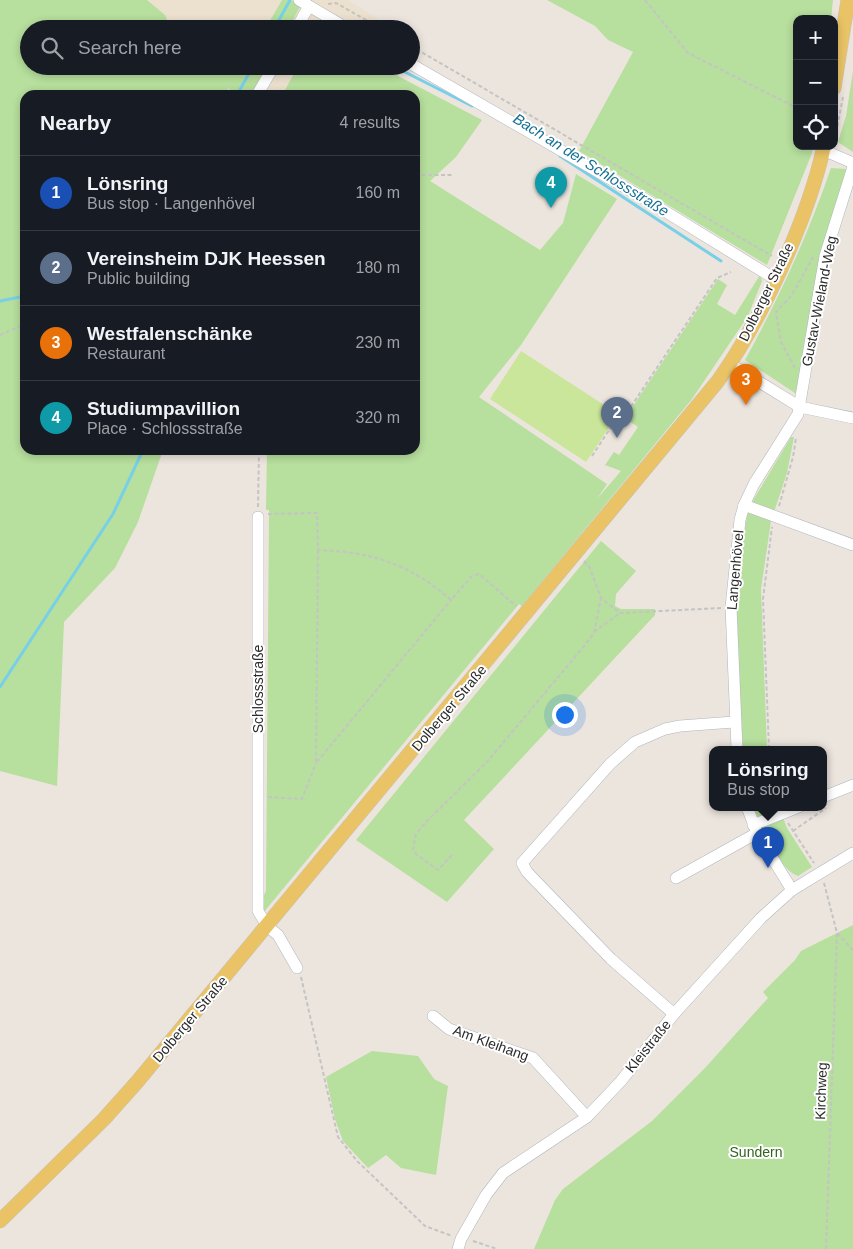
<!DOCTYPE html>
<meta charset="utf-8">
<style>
:root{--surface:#171b24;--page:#242831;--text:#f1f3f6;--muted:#9ea1a6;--line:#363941;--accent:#4770f0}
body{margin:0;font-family:Arial,sans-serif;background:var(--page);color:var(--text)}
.controls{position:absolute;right:15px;top:15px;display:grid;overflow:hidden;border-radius:10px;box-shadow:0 2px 8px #0003}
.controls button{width:45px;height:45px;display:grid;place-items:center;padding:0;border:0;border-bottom:1px solid var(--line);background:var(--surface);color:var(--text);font:25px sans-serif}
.you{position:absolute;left:564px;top:714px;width:18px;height:18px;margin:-12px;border:4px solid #fff;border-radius:50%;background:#1a73e8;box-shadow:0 0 0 8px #1a73e833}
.badge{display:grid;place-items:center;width:32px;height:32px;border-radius:50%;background:var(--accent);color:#fff;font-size:16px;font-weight:700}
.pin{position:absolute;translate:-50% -41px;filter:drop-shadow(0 1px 2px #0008)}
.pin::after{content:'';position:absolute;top:26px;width:18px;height:15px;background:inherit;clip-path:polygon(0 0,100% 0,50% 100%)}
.popup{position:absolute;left:709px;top:746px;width:118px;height:65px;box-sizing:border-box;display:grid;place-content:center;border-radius:10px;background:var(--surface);filter:drop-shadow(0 1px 4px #0005);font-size:16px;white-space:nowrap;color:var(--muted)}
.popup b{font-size:19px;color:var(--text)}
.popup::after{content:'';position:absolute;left:50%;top:100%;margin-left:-10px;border:10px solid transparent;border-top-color:var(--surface)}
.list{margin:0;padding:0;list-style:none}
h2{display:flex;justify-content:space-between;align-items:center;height:65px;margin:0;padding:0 20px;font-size:21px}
h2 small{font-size:16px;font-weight:400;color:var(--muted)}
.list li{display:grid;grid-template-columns:32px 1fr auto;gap:15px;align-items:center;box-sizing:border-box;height:75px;padding:0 20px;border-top:1px solid var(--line)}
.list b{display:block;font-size:19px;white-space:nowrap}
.list p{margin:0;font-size:16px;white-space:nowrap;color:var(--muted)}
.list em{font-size:16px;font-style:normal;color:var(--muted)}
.icon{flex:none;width:28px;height:28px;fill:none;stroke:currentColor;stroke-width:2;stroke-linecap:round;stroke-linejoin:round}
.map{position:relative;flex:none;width:853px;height:1249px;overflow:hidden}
.search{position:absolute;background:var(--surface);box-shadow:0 2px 8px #0003;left:20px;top:20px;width:400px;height:55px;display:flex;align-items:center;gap:12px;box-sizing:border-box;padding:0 18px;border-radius:28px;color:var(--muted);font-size:19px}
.panel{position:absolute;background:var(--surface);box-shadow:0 2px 8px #0003;left:20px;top:90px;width:400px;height:365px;border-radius:15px}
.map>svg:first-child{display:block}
.education{fill:#ece1ce}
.green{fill:#b7df9d}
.pitch{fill:#cae69a}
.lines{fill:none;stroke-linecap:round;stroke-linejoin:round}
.stream{stroke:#77d0e8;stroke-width:3}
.minor-casing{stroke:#b1b5be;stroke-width:12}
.major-casing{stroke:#c4c4c4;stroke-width:15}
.path{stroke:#c4c4c4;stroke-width:2;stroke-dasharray:4 2.5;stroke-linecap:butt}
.minor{stroke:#fff;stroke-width:11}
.major{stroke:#e9c366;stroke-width:14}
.labels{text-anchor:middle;stroke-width:4;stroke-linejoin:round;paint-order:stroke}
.street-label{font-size:14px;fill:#2b2b2b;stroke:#fff}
.park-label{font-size:14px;fill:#31641e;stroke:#fff}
.water-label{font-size:15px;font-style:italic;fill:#157095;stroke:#fff}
</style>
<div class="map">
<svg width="853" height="1249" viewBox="0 0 853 1249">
<rect width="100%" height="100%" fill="#ece5de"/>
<g class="education">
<path d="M147 0H282L265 29H158L166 19Z"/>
<path d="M291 0H348L378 19 372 29H288L301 6Z"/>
<path d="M267 66H298L285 89 293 95H251Z"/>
</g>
<g class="green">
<path d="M0 0H147L165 15 167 19 158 29H29V66H267L251 95H229L231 91 227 87 229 91 227 95H25V450H163L138 522 115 568 64 622 57 786 0 771Z"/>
<path d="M282 0H291L301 5 288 29H265Z"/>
<path d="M547 0H833L831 19H797V146H813L812 153 767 265 579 151 633 52 608 40 595 26Z"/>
<path d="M298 66H379L482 120 456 157 430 181 540 250 563 223 576 174 617 199 521 345 479 397 607 484 597 499 621 471 605 465 614 452 619 455 638 427 625 418 716 282 718 279 727 285 717 304 735 315 760 275 762 281 748 316 692 399 522 606 519 604 263 913 262 899 266 891 269 514V510H266L267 450H415V95H293L285 90Z"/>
<path d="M853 71V152L838 142 846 116Z"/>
<path d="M831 168 847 169 798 395 745 360C779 298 808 235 831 168Z"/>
<path d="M791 437H794L787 473 771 521 761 589 767 749H743L736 627 740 560 747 516 754 499Z"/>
<path d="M601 541 636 571 616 594 615 606 621 609H655V615L464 820 494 849 447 902 356 840Z"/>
<path d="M754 807H779L787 828 812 867 798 876C781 872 759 823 754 807Z"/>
<path d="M853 925V1249H534L555 1200 563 1189 652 1121 705 1068 768 998 763 992 795 960 801 951Z"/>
<path d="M372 1051 418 1056 434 1079 448 1086 436 1175 401 1168 386 1155 368 1168 343 1141 335 1119 326 1077Z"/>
</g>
<path class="pitch" d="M521 351 618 414 586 462 490 399Z"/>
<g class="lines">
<g class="stream">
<path d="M274 29 290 0"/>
<path d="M393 66 472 106"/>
<path d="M237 95 253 66"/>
<path d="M560 156 721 261"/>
<path d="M0 301 25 296"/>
<path d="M0 687 113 514 143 450"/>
</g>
<g class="minor-casing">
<g id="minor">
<path d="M299 0 348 29"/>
<path d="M296 29 309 6"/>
<path d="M411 64 640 196 775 279"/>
<path d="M257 95 274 66"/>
<path d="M823 150 853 163"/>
<path d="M730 364 800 407 853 418"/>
<path d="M744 505 853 545"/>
<path d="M258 517V911L267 926 278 935 297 968"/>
<path d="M737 749 731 607 740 520 744 505 754 484 798 414 825 256 853 167"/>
<path d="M823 797 853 785"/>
<path d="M747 807 757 833 792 890"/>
<path d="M753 825 799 807"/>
<path d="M676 878 757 833"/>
<path d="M674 1014 611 959 527 872 522 863 610 764 635 742 665 729 680 726 734 722"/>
<path d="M433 1016 449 1029 533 1058 587 1117"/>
<path d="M458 1249 461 1239 486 1195 503 1173 587 1117 621 1081 674 1014 761 918 792 890 853 853"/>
</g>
</g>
<g class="major-casing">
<g id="major">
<path d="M834 88 848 0"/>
<path d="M0 1221 104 1119 137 1082 718 381C761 321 808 219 824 146"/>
</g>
</g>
<g class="path">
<path d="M645 0 688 53 797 108"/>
<path d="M328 4 336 3 382 29"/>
<path d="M411 46 772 256"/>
<path d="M835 139 843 97"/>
<path d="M415 175H453"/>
<path d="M0 335 25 324"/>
<path d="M795 368 781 342 776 312 792 295 813 257"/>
<path d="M592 456 621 412 628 411 717 278 731 272"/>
<path d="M779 506 793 457 796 438"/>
<path d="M258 507 259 450"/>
<path d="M268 514 317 513 318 550C372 552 410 564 451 600L472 576 479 574 516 606"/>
<path d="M318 550 316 763 451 600"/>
<path d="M584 561 590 568 601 598 620 613 721 608"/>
<path d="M594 632 620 613"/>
<path d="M769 749 763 599 772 527"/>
<path d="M268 797 302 799 316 763"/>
<path d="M788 823 814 863"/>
<path d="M793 831 826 808"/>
<path d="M452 855 438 870 416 854 413 849 416 834 427 821 486 763 585 645 594 633 601 598"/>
<path d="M824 883 837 933 853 950"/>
<path d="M301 977 338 1137 357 1161 425 1226 452 1236"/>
<path d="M473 1241 497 1249"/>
<path d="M826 1249 837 933"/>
</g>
<use href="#minor" class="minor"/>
<use href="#major" class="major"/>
</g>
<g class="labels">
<g class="street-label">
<text transform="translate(766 292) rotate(-64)" y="5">Dolberger Straße</text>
<text transform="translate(819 301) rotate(-79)" y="5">Gustav-Wieland-Weg</text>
<text transform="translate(735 570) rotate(-85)" y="5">Langenhövel</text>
<text transform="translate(258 689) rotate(-90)" y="5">Schlossstraße</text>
<text transform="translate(449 708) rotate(-50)" y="5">Dolberger Straße</text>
<text transform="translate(190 1019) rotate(-50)" y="5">Dolberger Straße</text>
<text transform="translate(491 1043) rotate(20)" y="5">Am Kleihang</text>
<text transform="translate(648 1046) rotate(-51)" y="5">Kleistraße</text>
<text transform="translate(821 1091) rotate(-88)" y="5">Kirchweg</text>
</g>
<g class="park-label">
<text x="756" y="1157">Sundern</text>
</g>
<g class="water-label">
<text transform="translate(591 165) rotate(32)" y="5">Bach an der Schlossstraße</text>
</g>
</g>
</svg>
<div class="controls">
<button>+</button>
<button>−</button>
<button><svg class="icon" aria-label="locate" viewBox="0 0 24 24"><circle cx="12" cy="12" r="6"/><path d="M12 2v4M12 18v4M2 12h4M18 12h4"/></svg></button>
</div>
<div class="you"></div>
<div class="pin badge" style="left:768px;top:868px;background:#1a4fb4">1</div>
<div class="popup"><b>Lönsring</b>Bus stop</div>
<div class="pin badge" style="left:617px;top:438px;background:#5c6f8a">2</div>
<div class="pin badge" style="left:746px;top:405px;background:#e8710a">3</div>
<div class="pin badge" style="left:551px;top:208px;background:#0f9aa8">4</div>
<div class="search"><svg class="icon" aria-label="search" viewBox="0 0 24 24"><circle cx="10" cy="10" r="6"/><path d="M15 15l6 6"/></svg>Search here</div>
<section class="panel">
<h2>Nearby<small>4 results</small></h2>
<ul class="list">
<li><span class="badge" style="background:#1a4fb4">1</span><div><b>Lönsring</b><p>Bus stop · Langenhövel</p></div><em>160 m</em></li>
<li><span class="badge" style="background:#5c6f8a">2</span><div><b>Vereinsheim DJK Heessen</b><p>Public building</p></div><em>180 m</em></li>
<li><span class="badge" style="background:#e8710a">3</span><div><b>Westfalenschänke</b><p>Restaurant</p></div><em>230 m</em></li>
<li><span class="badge" style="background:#0f9aa8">4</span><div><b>Studiumpavillion</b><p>Place · Schlossstraße</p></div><em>320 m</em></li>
</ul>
</section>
</div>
